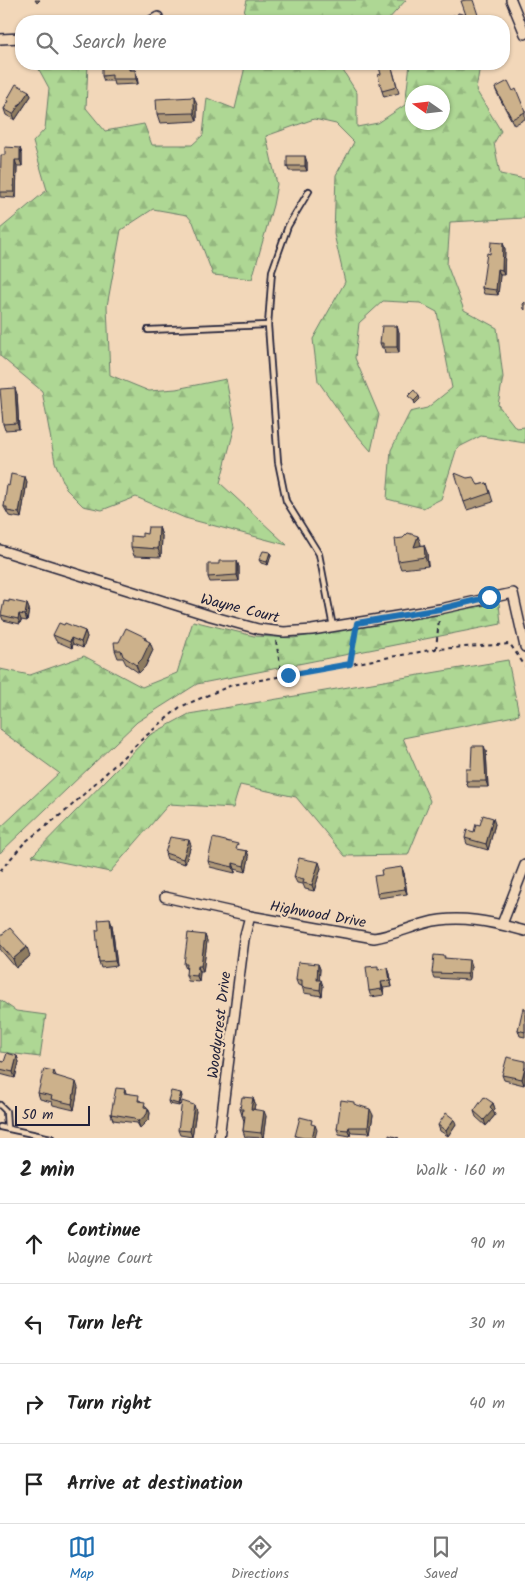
<!DOCTYPE html>
<meta charset="utf-8">
<style>
:root{--surface:#fff;--page:#f6f6f6;--text:#222;--muted:#767676;--line:#e0e0e0;--accent:#1f6fb2}
body{margin:0;font-family:Kalam,sans-serif;background:var(--page);color:var(--text)}
.compass{position:absolute;left:405px;top:85px;width:45px;height:45px;border-radius:50%;background:var(--surface);box-shadow:0 1px 4px #0004;rotate:284deg}
.scale{position:absolute;left:15px;bottom:12px;width:75px;box-sizing:border-box;padding-left:5px;border:2px solid #22223b;border-top:0;font-size:14px;line-height:18px;white-space:nowrap;color:#22223b;-webkit-text-stroke:4px #f2d7b9;paint-order:stroke}
.stop{position:absolute;width:15px;height:15px;margin:-11px;border:4px solid #1f6fb2;border-radius:50%;background:#fff}
.stop.end{background:#1f6fb2;border-color:#fff;box-shadow:0 1px 5px #0008}
.list{margin:0;padding:0;list-style:none}
h2{display:flex;justify-content:space-between;align-items:center;height:65px;margin:0;padding:0 20px;font-size:21px}
h2 small{font-size:16px;font-weight:400;color:var(--muted)}
.list li{display:grid;grid-template-columns:32px 1fr auto;gap:15px;align-items:center;box-sizing:border-box;height:80px;padding:0 20px;border-top:1px solid var(--line)}
.list b{display:block;font-size:19px;white-space:nowrap}
.list p{margin:0;font-size:16px;white-space:nowrap;color:var(--muted)}
.list em{font-size:16px;font-style:normal;color:var(--muted)}
.icon{flex:none;width:28px;height:28px;fill:none;stroke:currentColor;stroke-width:2;stroke-linecap:round;stroke-linejoin:round}
.map{position:relative;flex:none;width:525px;height:1138px;overflow:hidden}
.search{position:absolute;background:var(--surface);box-shadow:0 1px 4px #0004;left:15px;right:15px;top:15px;height:55px;display:flex;align-items:center;gap:12px;box-sizing:border-box;padding:0 18px;border-radius:20px;color:var(--muted);font-size:19px}
.sheet{height:385px;background:var(--surface)}
nav{display:flex;justify-content:space-around;align-items:center;box-sizing:border-box;height:70px;border-top:1px solid var(--line);background:var(--surface);font-size:14px;color:var(--muted)}
nav a{display:grid;justify-items:center;gap:2px}
nav .on{color:var(--accent)}
.map>svg:first-child{display:block}
.forest{fill:url(#forest-firs);stroke:#687c68;fill-rule:evenodd}
.lines{fill:none;stroke-linecap:round;stroke-linejoin:round}
.lane-casing{stroke:#22223b;stroke-width:8}
.street-casing{stroke:#22223b;stroke-width:12}
.path{stroke:#22223b;stroke-width:2;stroke-dasharray:4 4;stroke-linecap:butt}
.lane{stroke:#f2d7b9;stroke-width:4.5}
.street{stroke:#f2d7b9;stroke-width:9}
.wall{fill:#af9878;stroke:#22223b}
.shaded-wall{fill:#8f7c61;stroke:#22223b}
.building{fill:#ccb18b;stroke:#22223b}
.route{stroke:#1f6fb2;stroke-width:6}
.labels{text-anchor:middle;stroke-width:4.5;stroke-linejoin:round;paint-order:stroke}
.street-label{font-size:15px;fill:#22223b;stroke:#f2d7b9}
</style>
<div class="map">
<svg width="525" height="1138" viewBox="0 0 525 1138">
<defs>
<pattern id="forest-firs" width="22" height="20" patternUnits="userSpaceOnUse" patternTransform="scale(1.25)"><rect width="22" height="20" fill="#aed794"/><path d="M5 1l3.5 6h-7zM16 11l3.5 6h-7z" fill="#95b880"/></pattern>
</defs>
<rect width="100%" height="100%" fill="#f2d7b9"/>
<filter id="ink" filterUnits="userSpaceOnUse"><feTurbulence type="fractalNoise" baseFrequency=".02" numOctaves="2"/><feDisplacementMap in="SourceGraphic" scale="10" xChannelSelector="R" yChannelSelector="G"/><feConvolveMatrix kernelMatrix="1 2 1 2 8 2 1 2 1" color-interpolation-filters="sRGB"/></filter>
<g filter="url(#ink)">
<g class="forest">
<path d="M247 0H406L387 21H242Z"/>
<path d="M36 64H88L86 108 105 131 144 124 152 145H192L203 135 207 98 235 109 244 71V64H346L342 69 357 93V127L378 123 405 105 410 64 480 65 476 90 501 131 494 143 500 174 525 179V218L450 222 447 265 464 310 497 328 503 377 498 405 516 428 525 427V443L481 436 457 448 441 499 423 508 387 499 391 450 410 412 427 408 452 388 437 312 420 303 383 301 359 323 355 358 379 415 371 451 351 428 318 381 313 339 345 282 334 234 336 175 354 142 336 124 314 119 266 136 277 184 273 205 252 279 213 275 193 222 187 215 153 209 121 230 107 306 110 375 149 391 176 389 226 379 235 426 220 483 287 545 185 518 136 497 102 510 83 506 66 489 55 462 42 391 0 356V229L47 190 33 142 45 129 49 88ZM442 92V122H412V92Z"/>
<path d="M499 603 501 624 197 684 137 722 0 853V828L59 773 0 730V669L30 675 84 656 142 687 177 673 193 621 254 636 294 638Z"/>
<path d="M508 660 519 715 403 738 430 801 408 855 345 856 296 797 240 785 233 808 169 804 110 872 32 856 150 735 189 714Z"/>
<path d="M0 1000 16 1011 46 1015 40 1057 0 1052Z"/>
</g>
<g class="lines">
<g class="lane-casing">
<g id="lane">
<path d="M309 191 288 226 272 271 268 325 278 462 286 501 319 554 333 627"/>
<path d="M148 330 268 325"/>
<path d="M0 1105 6 1111 7 1128"/>
<path d="M0 1127 51 1138"/>
</g>
</g>
<g class="street-casing">
<g id="street">
<path d="M511 0 525 34"/>
<path d="M151 21 158 17"/>
<path d="M0 39 21 38"/>
<path d="M0 550 211 616 258 629 284 632 312 630 440 609 513 593 525 647"/>
<path d="M165 897 250 916 374 938C393 935 408 928 426 923 458 914 493 922 525 931"/>
<path d="M502 924 525 865"/>
<path d="M219 1138 244 939 250 916"/>
</g>
</g>
<g class="path">
<path d="M276 641 282 676"/>
<path d="M436 649 439 619"/>
<path d="M350 664 355 632"/>
<path d="M0 871 25 842 67 810 140 741 180 707 232 685 436 649 510 644 525 666"/>
</g>
<use href="#lane" class="lane"/>
<use href="#street" class="street"/>
</g>
<g class="wall">
<path d="M209 64H221L219 68Z"/>
<path d="M391 64 399 93 384 97 382 91Z"/>
<path d="M131 69V70H135L137 76 138 84 114 85 113 81H104L102 76Z"/>
<path d="M495 88 525 111V119L514 125 497 93Z"/>
<path d="M29 91 31 96 15 120 6 115 4 109 8 102 7 100Z"/>
<path d="M197 105V121L160 123 157 114Z"/>
<path d="M20 148 22 154V166H17L16 198 0 197V172L5 155Z"/>
<path d="M307 162V171H289L287 166Z"/>
<path d="M503 243 505 249 504 275H500L498 295 484 294 482 288 490 254Z"/>
<path d="M399 332V353H385L384 348H382L380 343Z"/>
<path d="M17 394 19 429 5 430 3 424Z"/>
<path d="M25 477 27 482 21 518 9 516 4 507 9 486Z"/>
<path d="M467 478 478 485 487 483 493 502 467 510 464 502Z"/>
<path d="M159 527 162 536 161 557 134 556 131 547 142 537Z"/>
<path d="M421 544 420 546 424 545 427 553 428 566 401 569 398 561Z"/>
<path d="M270 552 271 555 268 565 261 563 259 560Z"/>
<path d="M237 561 239 567V581L210 582 208 577 219 564Z"/>
<path d="M27 604 29 609 27 621 21 620 20 624 3 620 1 615Z"/>
<path d="M64 625 85 631 87 637 83 648 73 644 72 648 56 641 53 635Z"/>
<path d="M145 637 147 641 153 650 145 667 139 673 126 664 123 658H118L115 650Z"/>
<path d="M486 751 488 787H468L466 781 471 769Z"/>
<path d="M495 824 488 850 467 844 465 838 474 832Z"/>
<path d="M191 845 185 864 167 859 165 853Z"/>
<path d="M240 850 247 851 249 857 246 872 235 869V873L210 867 208 861Z"/>
<path d="M321 868 314 891 305 889 303 884 297 883 294 877Z"/>
<path d="M404 873 407 894 379 898 377 893Z"/>
<path d="M112 925 117 966 101 968 99 962V930Z"/>
<path d="M205 935 207 941 203 972H200L199 982 188 981 186 975 187 970 186 969 184 964Z"/>
<path d="M0 936 30 956 16 968 0 949Z"/>
<path d="M445 958 471 966 470 978 469 980 434 978 432 973Z"/>
<path d="M318 964 320 969 319 980 323 986 322 996 304 993 302 986 298 985 296 980Z"/>
<path d="M388 968 390 974 392 987 383 988 384 995 371 997 369 991 379 970Z"/>
<path d="M525 1008V1037L520 1036 518 1030Z"/>
<path d="M17 1056 19 1062 15 1078 0 1074V1061L4 1062Z"/>
<path d="M525 1061 524 1085 504 1080 502 1075Z"/>
<path d="M54 1071 56 1076 78 1088 74 1110 53 1105 52 1102 40 1099 38 1093Z"/>
<path d="M125 1089 126 1093 141 1101V1102L147 1107 150 1113 149 1119 140 1128 137 1123 113 1120 111 1114Z"/>
<path d="M182 1096 179 1106 169 1104 168 1101Z"/>
<path d="M253 1098 255 1104 254 1109 266 1116 263 1138 245 1137 243 1131 244 1121 240 1109Z"/>
<path d="M493 1103 495 1109 493 1111 495 1115 486 1126 476 1117 474 1111Z"/>
<path d="M355 1105 373 1115 370 1133 351 1132 350 1136 339 1134 337 1129Z"/>
<path d="M196 1111 192 1137 180 1135 178 1130Z"/>
<path d="M456 1124 448 1136 440 1131 438 1125Z"/>
</g>
<g class="shaded-wall">
<path d="M35 0H40L37 3Z"/>
<path d="M217 64H221L219 68Z"/>
<path d="M135 70 137 76 138 84 136 79Z"/>
<path d="M29 91 31 96 15 120 13 114Z"/>
<path d="M194 97 197 105V121L194 113Z"/>
<path d="M20 148 22 154V166L20 160Z"/>
<path d="M305 156 307 162V171L305 166Z"/>
<path d="M15 160 17 166 16 198 14 192Z"/>
<path d="M503 243 505 249 504 275 502 270Z"/>
<path d="M498 269 500 275 498 295 496 290Z"/>
<path d="M397 326 399 332V353L397 347Z"/>
<path d="M15 388 17 394 19 429 17 423Z"/>
<path d="M419 396 420 399 415 404 414 401Z"/>
<path d="M25 477 27 482 21 518 19 513Z"/>
<path d="M159 527 162 536 161 557 158 549Z"/>
<path d="M418 536 421 544 417 555 414 547Z"/>
<path d="M424 545 427 553 428 566 425 557Z"/>
<path d="M270 552 271 555 268 565 267 562Z"/>
<path d="M237 561 239 567V581L237 575Z"/>
<path d="M27 604 29 609 27 621 25 615Z"/>
<path d="M19 614 21 620 20 624 18 619Z"/>
<path d="M85 631 87 637 83 648 81 642Z"/>
<path d="M71 638 73 644 72 648 70 642Z"/>
<path d="M150 642 153 650 145 667 139 673 136 665Z"/>
<path d="M484 746 486 751 488 787 486 781Z"/>
<path d="M493 818 495 824 488 850 486 844Z"/>
<path d="M189 840 191 845 185 864 183 859Z"/>
<path d="M247 851 249 857 246 872 244 866Z"/>
<path d="M319 862 321 868 314 891 312 885Z"/>
<path d="M233 863 235 869V873L233 867Z"/>
<path d="M402 867 404 873 407 894 405 889Z"/>
<path d="M110 919 112 925 117 966 115 961Z"/>
<path d="M205 935 207 941 203 972 201 966Z"/>
<path d="M27 947 30 956 16 968 13 959Z"/>
<path d="M469 960 471 966 470 978 469 980 467 974Z"/>
<path d="M318 964 320 969 319 986 317 980Z"/>
<path d="M198 966 200 972 199 982 197 976Z"/>
<path d="M388 968 390 974 392 987 390 981Z"/>
<path d="M321 980 323 986 322 996 320 990Z"/>
<path d="M381 982 383 988 384 995 382 989Z"/>
<path d="M17 1056 19 1062 15 1078 13 1072Z"/>
<path d="M525 1067V1082L524 1085 522 1079Z"/>
<path d="M76 1082 78 1088 74 1110 72 1104Z"/>
<path d="M181 1093 182 1096 179 1106 178 1104Z"/>
<path d="M253 1098 255 1104 253 1114 251 1109Z"/>
<path d="M493 1103 495 1109 493 1111 495 1115 486 1126 484 1120 490 1107Z"/>
<path d="M194 1105 196 1111 192 1137 190 1131Z"/>
<path d="M148 1108 150 1113 149 1119 140 1128 138 1122Z"/>
<path d="M370 1109 373 1115 370 1133 368 1127Z"/>
<path d="M264 1111 266 1116 263 1138 261 1133Z"/>
<path d="M454 1119 456 1124 448 1136 446 1131Z"/>
<path d="M315 1125 317 1130 315 1138H312Z"/>
<path d="M349 1127 351 1132 350 1136 348 1130Z"/>
</g>
<g class="building">
<path d="M466 0H473L480 21H455L453 15 457 16 458 13 466 15 461 1Z"/>
<path d="M213 18 221 21H211Z"/>
<path d="M102 64H129V70H135L136 79H112V75L102 76Z"/>
<path d="M378 64H391L397 87 382 91 378 75 381 74Z"/>
<path d="M508 81 513 91 516 89 525 111V112L512 119 495 88Z"/>
<path d="M16 84 29 91 13 114 4 109 9 101 7 100Z"/>
<path d="M194 97V113L157 114 156 99Z"/>
<path d="M5 147 20 148V160H15L14 192H0L1 155H5Z"/>
<rect x="287" y="156" width="18" height="10"/>
<path d="M491 242 503 243 502 270 498 269 496 290 482 288 487 253 490 254Z"/>
<path d="M525 302V310L524 309 523 304Z"/>
<path d="M382 326H397V347H383V343H380Z"/>
<path d="M15 388 17 423 3 424 0 389Z"/>
<path d="M414 390 419 396 414 401 408 396Z"/>
<path d="M455 473 467 478 473 477 478 485 487 483 490 493 464 502Z"/>
<path d="M11 474 25 477 19 513 7 511V507H4L7 485 9 486Z"/>
<path d="M148 527H159L158 549 131 547V536L142 537V533L147 534Z"/>
<path d="M408 533 418 536 414 547 424 545 425 557 398 561 395 539 403 538Z"/>
<path d="M263 551 270 552 267 562 259 560Z"/>
<path d="M219 561H237V575L208 577V564H219Z"/>
<path d="M9 600 27 604 25 615 19 614 18 619 1 615 4 601 9 602Z"/>
<path d="M59 623 64 625 65 623 85 631 81 642 71 638 70 642 53 635Z"/>
<path d="M126 628 145 637 144 639 150 642 142 659 136 665 123 656 121 650H115L114 642H119Z"/>
<path d="M472 746H484L486 781H466V769H471Z"/>
<path d="M483 815 493 818 486 844 465 838 467 830 474 832 476 824 480 825Z"/>
<path d="M170 837 189 840 183 859 165 853Z"/>
<path d="M213 838 238 844 236 849 247 851 244 866 233 863V867L208 861Z"/>
<path d="M299 858 319 862 312 885 303 883 304 879 294 877Z"/>
<path d="M402 867 405 889 377 893 374 876 382 875 381 870Z"/>
<path d="M110 919 115 961 99 962 96 930H99L98 920Z"/>
<path d="M10 928 27 947 13 959 0 944V936Z"/>
<path d="M188 933 205 935 201 966H198L197 976 186 975 187 964H184Z"/>
<path d="M434 955 445 956 444 958 469 960 468 972 467 974 432 973Z"/>
<path d="M298 962 318 964 317 980H321L320 990 302 987V980H296Z"/>
<path d="M378 966V970L388 968 390 981 381 982 382 989 369 991 366 967Z"/>
<path d="M523 1008H525V1032L518 1030Z"/>
<path d="M7 1053 17 1056 13 1072 0 1069V1061L4 1062Z"/>
<path d="M507 1057 525 1061V1067L522 1079 502 1075Z"/>
<path d="M44 1069 54 1071 53 1075 76 1082 72 1104 51 1099 52 1096 38 1093Z"/>
<path d="M116 1088 125 1089 124 1093 139 1095 138 1101 145 1102 144 1107 148 1108 147 1114 138 1122 135 1118 111 1114Z"/>
<path d="M171 1091 181 1093 178 1104 168 1101Z"/>
<path d="M242 1097 253 1098 251 1109 264 1111 261 1133 243 1131 245 1116H242L243 1109H240Z"/>
<path d="M484 1097 493 1103 490 1107 493 1110 484 1120 474 1111Z"/>
<path d="M341 1100 354 1102V1104L370 1109 368 1127H349L348 1130 337 1129Z"/>
<path d="M182 1101 194 1105 190 1131 178 1130Z"/>
<path d="M446 1113 454 1119 446 1131 438 1125Z"/>
<path d="M300 1117 312 1120 311 1124 315 1125 312 1138H304L295 1136Z"/>
<path d="M389 1135 399 1138H389Z"/>
</g>
</g>
<g class="lines" filter="url(#ink)">
<path class="route" d="M288 675 350 664 357 623 440 609 489 597"/>
</g>
<g class="labels">
<g class="street-label">
<text transform="translate(240 608) rotate(14)" y="5">Wayne Court</text>
<text transform="translate(318 914) rotate(10)" y="5">Highwood Drive</text>
<text transform="translate(219 1025) rotate(-83)" y="5">Woodycrest Drive</text>
</g>
</g>
</svg>
<svg class="compass" viewBox="-18 -18 36 36"><path d="M0-13l5 13h-10z" fill="#e53935"/><path d="M0 13l5-13h-10z" fill="#767676"/></svg>
<div class="scale">50 m</div>
<div class="stop" style="left:489px;top:597px"></div>
<div class="stop end" style="left:288px;top:675px"></div>
<div class="search"><svg class="icon" aria-label="search" viewBox="0 0 24 24"><circle cx="10" cy="10" r="6"/><path d="M15 15l6 6"/></svg>Search here</div>
</div>
<section class="sheet">
<h2>2 min<small>Walk · 160 m</small></h2>
<ul class="list">
<li><svg class="icon" aria-label="ahead" viewBox="0 0 24 24"><path d="M12 20V5M6 11l6-6 6 6"/></svg><div><b>Continue</b><p>Wayne Court</p></div><em>90 m</em></li>
<li><svg class="icon" aria-label="left" viewBox="0 0 24 24"><path d="M17 20v-9H6M10 6l-5 5 5 5"/></svg><div><b>Turn left</b></div><em>30 m</em></li>
<li><svg class="icon" aria-label="right" viewBox="0 0 24 24"><path d="M7 20v-9h11M14 6l5 5-5 5"/></svg><div><b>Turn right</b></div><em>40 m</em></li>
<li><svg class="icon" aria-label="arrive" viewBox="0 0 24 24"><path d="M6 21V4h12l-3 4 3 4H6"/></svg><div><b>Arrive at destination</b></div></li>
</ul>
</section>
<nav>
<a class="on"><svg class="icon" aria-label="map" viewBox="0 0 24 24"><path d="M3 6l6-2 6 2 6-2v14l-6 2-6-2-6 2zM9 4v14M15 6v14"/></svg>Map</a>
<a><svg class="icon" aria-label="directions" viewBox="0 0 24 24"><path d="M12 3l9 9-9 9-9-9zM9 14v-3h6M13 9l2 2-2 2"/></svg>Directions</a>
<a><svg class="icon" aria-label="saved" viewBox="0 0 24 24"><path d="M7 4h10v16l-5-4-5 4z"/></svg>Saved</a>
</nav>
